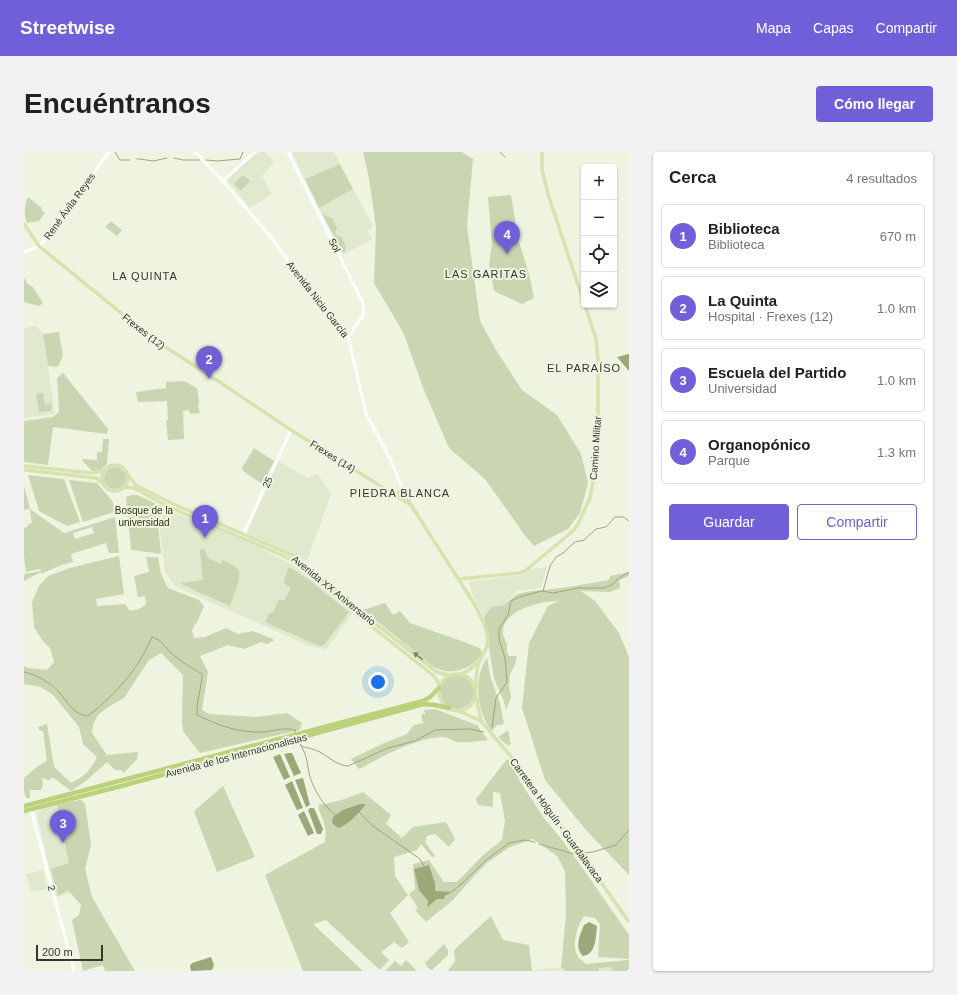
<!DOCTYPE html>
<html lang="es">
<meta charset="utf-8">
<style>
:root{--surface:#fff;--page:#f2f2f2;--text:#202124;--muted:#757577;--line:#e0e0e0;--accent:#6f60da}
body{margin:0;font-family:Helvetica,sans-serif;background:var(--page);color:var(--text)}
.controls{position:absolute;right:12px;top:12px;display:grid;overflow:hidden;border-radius:4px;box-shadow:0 1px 3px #0004}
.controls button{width:36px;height:36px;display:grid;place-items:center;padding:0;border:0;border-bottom:1px solid var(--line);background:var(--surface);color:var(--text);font:20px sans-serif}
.scale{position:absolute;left:12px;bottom:10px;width:67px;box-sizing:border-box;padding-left:4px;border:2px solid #34362f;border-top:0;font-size:11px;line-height:14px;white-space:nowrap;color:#34362f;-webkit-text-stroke:3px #eef4e0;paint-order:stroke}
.you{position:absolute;left:354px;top:530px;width:14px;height:14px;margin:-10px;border:3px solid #fff;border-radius:50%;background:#1a73e8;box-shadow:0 0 0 6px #1a73e833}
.badge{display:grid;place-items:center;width:26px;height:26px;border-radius:50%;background:var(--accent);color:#fff;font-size:13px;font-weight:700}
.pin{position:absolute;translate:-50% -33px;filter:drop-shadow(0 1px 2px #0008)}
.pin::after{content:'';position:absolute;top:21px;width:14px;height:12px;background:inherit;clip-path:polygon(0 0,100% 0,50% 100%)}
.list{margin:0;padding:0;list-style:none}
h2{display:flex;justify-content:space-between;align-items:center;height:52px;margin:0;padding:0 16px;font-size:17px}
h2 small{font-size:13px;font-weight:400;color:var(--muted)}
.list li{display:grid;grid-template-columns:26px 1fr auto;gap:12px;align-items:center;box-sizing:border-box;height:64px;margin:0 8px 8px;padding:0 8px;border:1px solid var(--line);border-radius:4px}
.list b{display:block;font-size:15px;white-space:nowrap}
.list p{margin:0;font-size:13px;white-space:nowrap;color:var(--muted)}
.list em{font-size:13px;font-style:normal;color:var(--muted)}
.actions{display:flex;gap:8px;padding:12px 16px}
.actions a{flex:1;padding:9px 0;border:1px solid var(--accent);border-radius:4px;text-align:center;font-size:14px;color:var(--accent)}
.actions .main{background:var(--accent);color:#fff}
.icon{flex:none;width:22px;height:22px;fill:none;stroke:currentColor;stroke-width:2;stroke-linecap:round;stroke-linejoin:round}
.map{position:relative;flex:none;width:605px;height:819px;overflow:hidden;border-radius:4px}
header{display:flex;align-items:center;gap:24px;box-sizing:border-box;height:56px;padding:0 20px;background:var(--accent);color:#fff}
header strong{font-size:19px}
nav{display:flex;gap:22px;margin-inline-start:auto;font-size:14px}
.intro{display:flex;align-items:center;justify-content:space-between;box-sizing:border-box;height:96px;padding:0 24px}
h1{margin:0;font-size:28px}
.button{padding:10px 18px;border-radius:4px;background:var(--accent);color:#fff;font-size:14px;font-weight:700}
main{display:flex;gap:24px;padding:0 24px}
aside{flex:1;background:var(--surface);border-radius:4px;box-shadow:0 1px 3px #0004}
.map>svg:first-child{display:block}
.built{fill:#e0e8ce}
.green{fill:#cad5b1;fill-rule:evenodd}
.water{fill:#9ba878}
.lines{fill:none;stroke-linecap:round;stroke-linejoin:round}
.stream{stroke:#9ba878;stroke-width:1}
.minor{stroke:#fff;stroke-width:3}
.major{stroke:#d6e3af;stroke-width:3.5}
.highway{stroke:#bbd17a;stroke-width:4.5}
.oneway{fill:#7d8469}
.labels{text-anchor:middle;stroke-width:4;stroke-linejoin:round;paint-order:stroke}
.street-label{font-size:10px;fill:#34362f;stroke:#eef4e0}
.park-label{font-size:10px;fill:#2b340e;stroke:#eef4e0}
.neighbourhood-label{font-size:11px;letter-spacing:1px;fill:#34362f;stroke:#eef4e0}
</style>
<header>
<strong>Streetwise</strong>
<nav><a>Mapa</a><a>Capas</a><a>Compartir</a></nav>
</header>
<div class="intro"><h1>Encuéntranos</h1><a class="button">Cómo llegar</a></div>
<main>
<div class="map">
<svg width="605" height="819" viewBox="0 0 605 819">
<rect width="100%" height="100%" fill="#eef4e0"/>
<g class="built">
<path d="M235 0H241L250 10 238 24 248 42 226 56 203 28 224 7Z"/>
<path d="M268 0H310L316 12 281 27Z"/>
<path d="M329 37 349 74 343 78 348 87 320 102 295 56Z"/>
<path d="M12 174 19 182 31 262 0 266V176Z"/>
<path d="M254 309 284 326 293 321 307 342 283 409 223 381Z"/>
<path d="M142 357 223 390 269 413 329 461 302 498 283 493 151 434 141 420 135 371Z"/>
<path d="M523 415 517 436 493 439 480 453 467 455 460 465 449 444 445 430 497 423 507 417Z"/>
<path d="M33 652 61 717 62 738 32 745 12 660Z"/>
<path d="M19 718 24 737 7 740 2 722Z"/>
<path d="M605 808V819H503Z"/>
</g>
<g class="green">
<path d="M339 0H438L449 7 443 74 456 169 472 198 498 238 533 263 557 302 564 331 556 361 544 377 510 394 500 382 461 327 425 296 400 238 379 180 350 131 352 75 345 26Z"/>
<path d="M316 12 329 37 295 56 281 27Z"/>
<path d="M219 23 226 29 217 39 210 32Z"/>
<path d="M487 43 494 86 506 126 510 146 498 152 470 139 465 112 468 92 464 45Z"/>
<path d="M4 45 18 56 17 58 21 61 15 69 3 71C0 62 0 53 4 45Z"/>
<path d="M298 62 308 66 313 76 311 80 314 85 317 84 322 95 320 102Z"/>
<path d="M87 69 98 78 93 84 81 75Z"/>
<path d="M0 126 4 132 9 135 19 151 15 154 0 150Z"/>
<path d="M35 180 39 204 34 215 24 214 19 182Z"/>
<path d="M39 221 84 277 83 282 29 275 24 313 0 310V269L29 265 35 260 33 226Z"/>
<path d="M160 229 173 236 175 251 174 254 176 261 166 262 165 258 159 259 160 287 144 288 142 268H144L143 249 114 250 112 240 142 236V230Z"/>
<path d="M19 241 21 253 27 251 28 257 26 259 15 260 12 242Z"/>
<path d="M79 287H85L83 312 76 319H68L58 308V307L73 308V300H78Z"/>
<path d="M230 296 250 309 239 332 237 331 219 319 218 316Z"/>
<circle cx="91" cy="326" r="11"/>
<path d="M4 323 40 327 56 370 43 374 15 359Z"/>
<path d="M45 328 73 331 89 350 90 360 59 370Z"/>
<path d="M0 334 6 357 40 381 91 365 95 401H85L82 391 47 402 49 410 37 413 17 422V420L0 429V422L17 419 16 417H15L2 420 0 404V376L3 375 6 371H8L6 357 0 358ZM68 375 70 381 51 387 49 381Z"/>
<path d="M107 343H113L139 355 134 370 137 402 107 398 102 345Z"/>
<path d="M180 397 184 406 197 412 199 408 210 414 215 418V429L206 454 174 440 157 431 179 428 176 398Z"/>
<path d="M95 404 100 442 72 447 73 454 101 452 105 458C113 459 116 457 122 452L121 444 114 445 110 424 125 420 122 405H134L137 422 144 436 175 448 180 454 174 468 168 478 170 486 181 485 202 476 214 482 229 479 251 488 243 492 237 490 220 497 204 493 176 504 184 520 178 558 185 562 232 565 263 561 278 571 276 578 176 601 159 579 158 567 159 523 137 501 125 508 100 546 84 555 74 563 69 572 68 581 83 603 114 600 113 607 100 621 97 618H91L83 610 62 629 47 639 30 626H27L25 628 18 626 19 633 17 638H6V646H2L0 639V626L14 614 23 609 19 579H16L14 575 23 572 30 615 47 631C60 625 67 618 73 605L59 592 55 575 29 543 17 535 0 532V514L5 516 23 518 30 510 26 496 18 488 10 475 8 450 15 434 24 424 46 416Z"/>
<path d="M265 415 281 425 325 460 300 493 295 494 241 470 246 460 249 461 255 447 260 449 267 436 260 431 261 425Z"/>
<path d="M605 420V424L595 428 596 436 586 440 557 439 571 449 595 481 605 505V723L562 678 521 628 498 556 505 491 524 454 535 449C517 449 476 458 479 483 480 486 482 489 483 492 483 497 482 499 485 504H493L491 513 486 522 485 534 487 545 482 558 479 547 470 527 460 465 467 455 480 453 493 442 508 439 538 436 585 428 586 424Z"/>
<path d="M361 451 369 463 376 459 386 471 443 491 457 497 458 501C449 518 426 524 410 515L339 458Z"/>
<path d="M463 506 467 527 476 551 480 572 473 573 468 579C465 575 462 571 460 566 453 548 451 522 463 506Z"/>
<circle cx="433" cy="540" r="17"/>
<path d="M411 557 453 573 464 588C454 589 444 591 433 590 428 589 424 585 419 585 393 585 358 605 335 617L327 607 360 591 383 582 390 573 399 571 397 562H401L400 558Z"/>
<path d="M484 578 487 592 484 594 474 585Z"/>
<path d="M483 607 489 612 495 628 522 669 531 679 555 711 605 783V807L574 805 576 772 571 766 560 764C553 774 546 796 555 806 557 808 560 810 562 812L605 808V819H589L586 815 575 816V819H541L537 815 542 763 541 719 533 704 509 687 486 695 464 710 451 723 429 748 402 770 391 758 394 756 385 742 391 737 389 712 405 708 420 730H433L459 703 478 688 481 669 476 641 469 640V655L454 653 452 647Z"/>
<path d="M199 634 231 705 193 720 170 659Z"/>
<path d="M339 640 367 663 362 672 378 686 389 675 422 670 431 687 425 695 411 682 403 684 401 690 411 704 408 705 397 692 393 698 370 705 371 724 384 743 366 761 385 790 378 796 370 790 357 800 365 808 356 818 302 768 289 772 339 819H279L241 723 301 690C302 685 302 679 301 674 300 666 293 660 295 652 310 652 325 645 339 640Z"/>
<path d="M57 648 61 652 67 692 61 717 68 745 111 819H81L79 813 59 819 48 768 55 763 57 753 44 738 34 744 27 717 45 711 33 652Z"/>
<path d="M467 764 479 788 505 793 508 819H424L431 809 430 798Z"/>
<path d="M420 792 424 798V803L408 818 405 817 401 811Z"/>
<path d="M382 808 393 819H361L371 809 377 814Z"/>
</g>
<g class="water">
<path d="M605 202V219L593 205Z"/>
<path d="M265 601H268L277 621 270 624 260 602Z"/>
<path d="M256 602 266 625 260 628 249 605Z"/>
<path d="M279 626 286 653 282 655 271 628Z"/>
<path d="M268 629 279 656 273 658 261 633Z"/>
<path d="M336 652H342C336 660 324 673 314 676L308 671 309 665 319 658Z"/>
<path d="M286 656H290L299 677 297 682H293L284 658Z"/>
<path d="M280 659 290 681 284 684 274 663Z"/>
<path d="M405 713 411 731V739L428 740 421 744 420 747H413L403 755 404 749 395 738 390 717Z"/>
<path d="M565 770 573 774C572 784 572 803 559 804 550 795 556 783 560 773Z"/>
<path d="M187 805 190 813 188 818 167 819 166 814 168 811Z"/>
</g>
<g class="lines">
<g class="stream">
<path d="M91 0 96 8H106"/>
<path d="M476 0 481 5"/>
<path d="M150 6 159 8H176"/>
<path d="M113 7H116L129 9 143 6"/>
<path d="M182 8 193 9 216 7 219 0"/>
<path d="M519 439 526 414 532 405 539 401 551 390 560 388 572 377 582 375 591 365H599L605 369"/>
<path d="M0 520C12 523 22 528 31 536 42 546 48 563 64 564 93 541 113 519 128 485 138 488 140 494 147 501 156 509 167 516 178 522 178 536 172 549 173 563 196 574 214 581 240 580 252 579 258 575 271 578L272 581"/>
<path d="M468 575 471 554 472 546 483 530 481 506 475 487V477L484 463 487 449 495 445 518 439 529 441 554 436H580L589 432 594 427 605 420"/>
<path d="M275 588 277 594C283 596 290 597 296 600 305 605 312 613 324 614L364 596 391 589 411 578 446 577 460 580"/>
<path d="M277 594C284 604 283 614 286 625 291 640 300 655 313 664"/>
<path d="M335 660 349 674 396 707 400 714"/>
<path d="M515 692 550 702 554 701"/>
<path d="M559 701 569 700 592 693 604 679"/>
<path d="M428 740 444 726 461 709 485 691 501 688 511 690"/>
</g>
<g class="minor">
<path d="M171 0 199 29 251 90 290 147 324 185 342 261 366 307 379 338"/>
<path d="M264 0 339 151 340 162 324 185"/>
<path d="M199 29 231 0"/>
<path d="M0 100 17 93 85 0"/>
<path d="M219 383 267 278"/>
<path d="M6 653 50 819"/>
</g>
<g class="major">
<path d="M518 0V18L525 45 560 151"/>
<path d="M0 72 15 94 129 187 194 229 267 278 387 353"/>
<circle cx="91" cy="326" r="13"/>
<path d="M0 314 67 321 81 318"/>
<path d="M0 318 72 326 80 332"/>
<path d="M103 322 112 333 117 336 147 351 270 404 300 429 334 458 413 520C417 521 421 523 425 523 430 523 427 522 431 522 441 521 449 528 451 537 452 543 450 549 446 554 426 571 400 539 426 523"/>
<path d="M100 335 110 336 145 355 269 408 303 436 327 458 410 524 414 530 415 535"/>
<path d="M370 343 379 338 387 353 451 453C457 465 466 480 463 493 462 499 457 504 455 510 452 518 452 527 452 536"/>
<path d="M435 427 495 421 501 419 549 379 554 372 566 346 571 319 574 265V207L572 187 561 153"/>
<path d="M437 522 445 518 454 510"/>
<path d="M452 544 457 569"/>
<path d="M435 559 457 569 495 614 605 770"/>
</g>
<g class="highway">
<path d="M0 654 399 549 406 545 415 536"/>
<path d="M0 659 101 633 400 552 411 553 425 556"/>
</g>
</g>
<defs><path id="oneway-solid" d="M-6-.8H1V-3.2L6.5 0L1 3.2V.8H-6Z"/></defs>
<use class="oneway" href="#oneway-solid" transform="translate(394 504) rotate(-143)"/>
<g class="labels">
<g class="street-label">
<text transform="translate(45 54) rotate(-54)" y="4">René Ávila Reyes</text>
<text transform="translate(311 93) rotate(63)" y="4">Sol</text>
<text transform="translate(294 147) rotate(52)" y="4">Avenida Nicio García</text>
<text transform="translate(120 179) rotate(38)" y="4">Frexes (12)</text>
<text transform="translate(571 296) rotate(-86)" y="4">Camino Militar</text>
<text transform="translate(309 304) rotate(32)" y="4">Frexes (14)</text>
<text transform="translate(243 330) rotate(-66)" y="4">25</text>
<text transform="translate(310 438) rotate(39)" y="4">Avenida XX Aniversario</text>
<text transform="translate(212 603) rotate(-15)" y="4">Avenida de los Internacionalistas</text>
<text transform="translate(533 668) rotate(54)" y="4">Carretera Holguín - Guardalavaca</text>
<text transform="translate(28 736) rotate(75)" y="4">2</text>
</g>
<g class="park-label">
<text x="120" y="362">Bosque de la<tspan x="120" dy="12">universidad</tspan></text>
</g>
<g class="neighbourhood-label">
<text x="462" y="126">LAS GARITAS</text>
<text x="121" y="128">LA QUINTA</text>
<text x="560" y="220">EL PARAÍSO</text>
<text x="376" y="345">PIEDRA BLANCA</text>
</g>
</g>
</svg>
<div class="controls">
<button>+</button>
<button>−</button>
<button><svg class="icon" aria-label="locate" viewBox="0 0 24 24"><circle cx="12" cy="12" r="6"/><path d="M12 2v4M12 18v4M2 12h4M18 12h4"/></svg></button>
<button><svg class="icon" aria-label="layers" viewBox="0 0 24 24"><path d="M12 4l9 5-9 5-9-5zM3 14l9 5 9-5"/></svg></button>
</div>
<div class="scale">200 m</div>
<div class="you"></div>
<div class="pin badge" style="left:181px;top:386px">1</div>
<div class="pin badge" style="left:185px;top:227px">2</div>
<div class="pin badge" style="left:39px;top:691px">3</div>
<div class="pin badge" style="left:483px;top:102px">4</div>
</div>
<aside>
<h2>Cerca<small>4 resultados</small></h2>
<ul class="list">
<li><span class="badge">1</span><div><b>Biblioteca</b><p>Biblioteca</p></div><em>670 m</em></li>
<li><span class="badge">2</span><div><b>La Quinta</b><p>Hospital · Frexes (12)</p></div><em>1.0 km</em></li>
<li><span class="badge">3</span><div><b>Escuela del Partido</b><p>Universidad</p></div><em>1.0 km</em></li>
<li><span class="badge">4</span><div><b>Organopónico</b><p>Parque</p></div><em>1.3 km</em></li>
</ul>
<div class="actions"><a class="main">Guardar</a><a>Compartir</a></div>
</aside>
</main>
